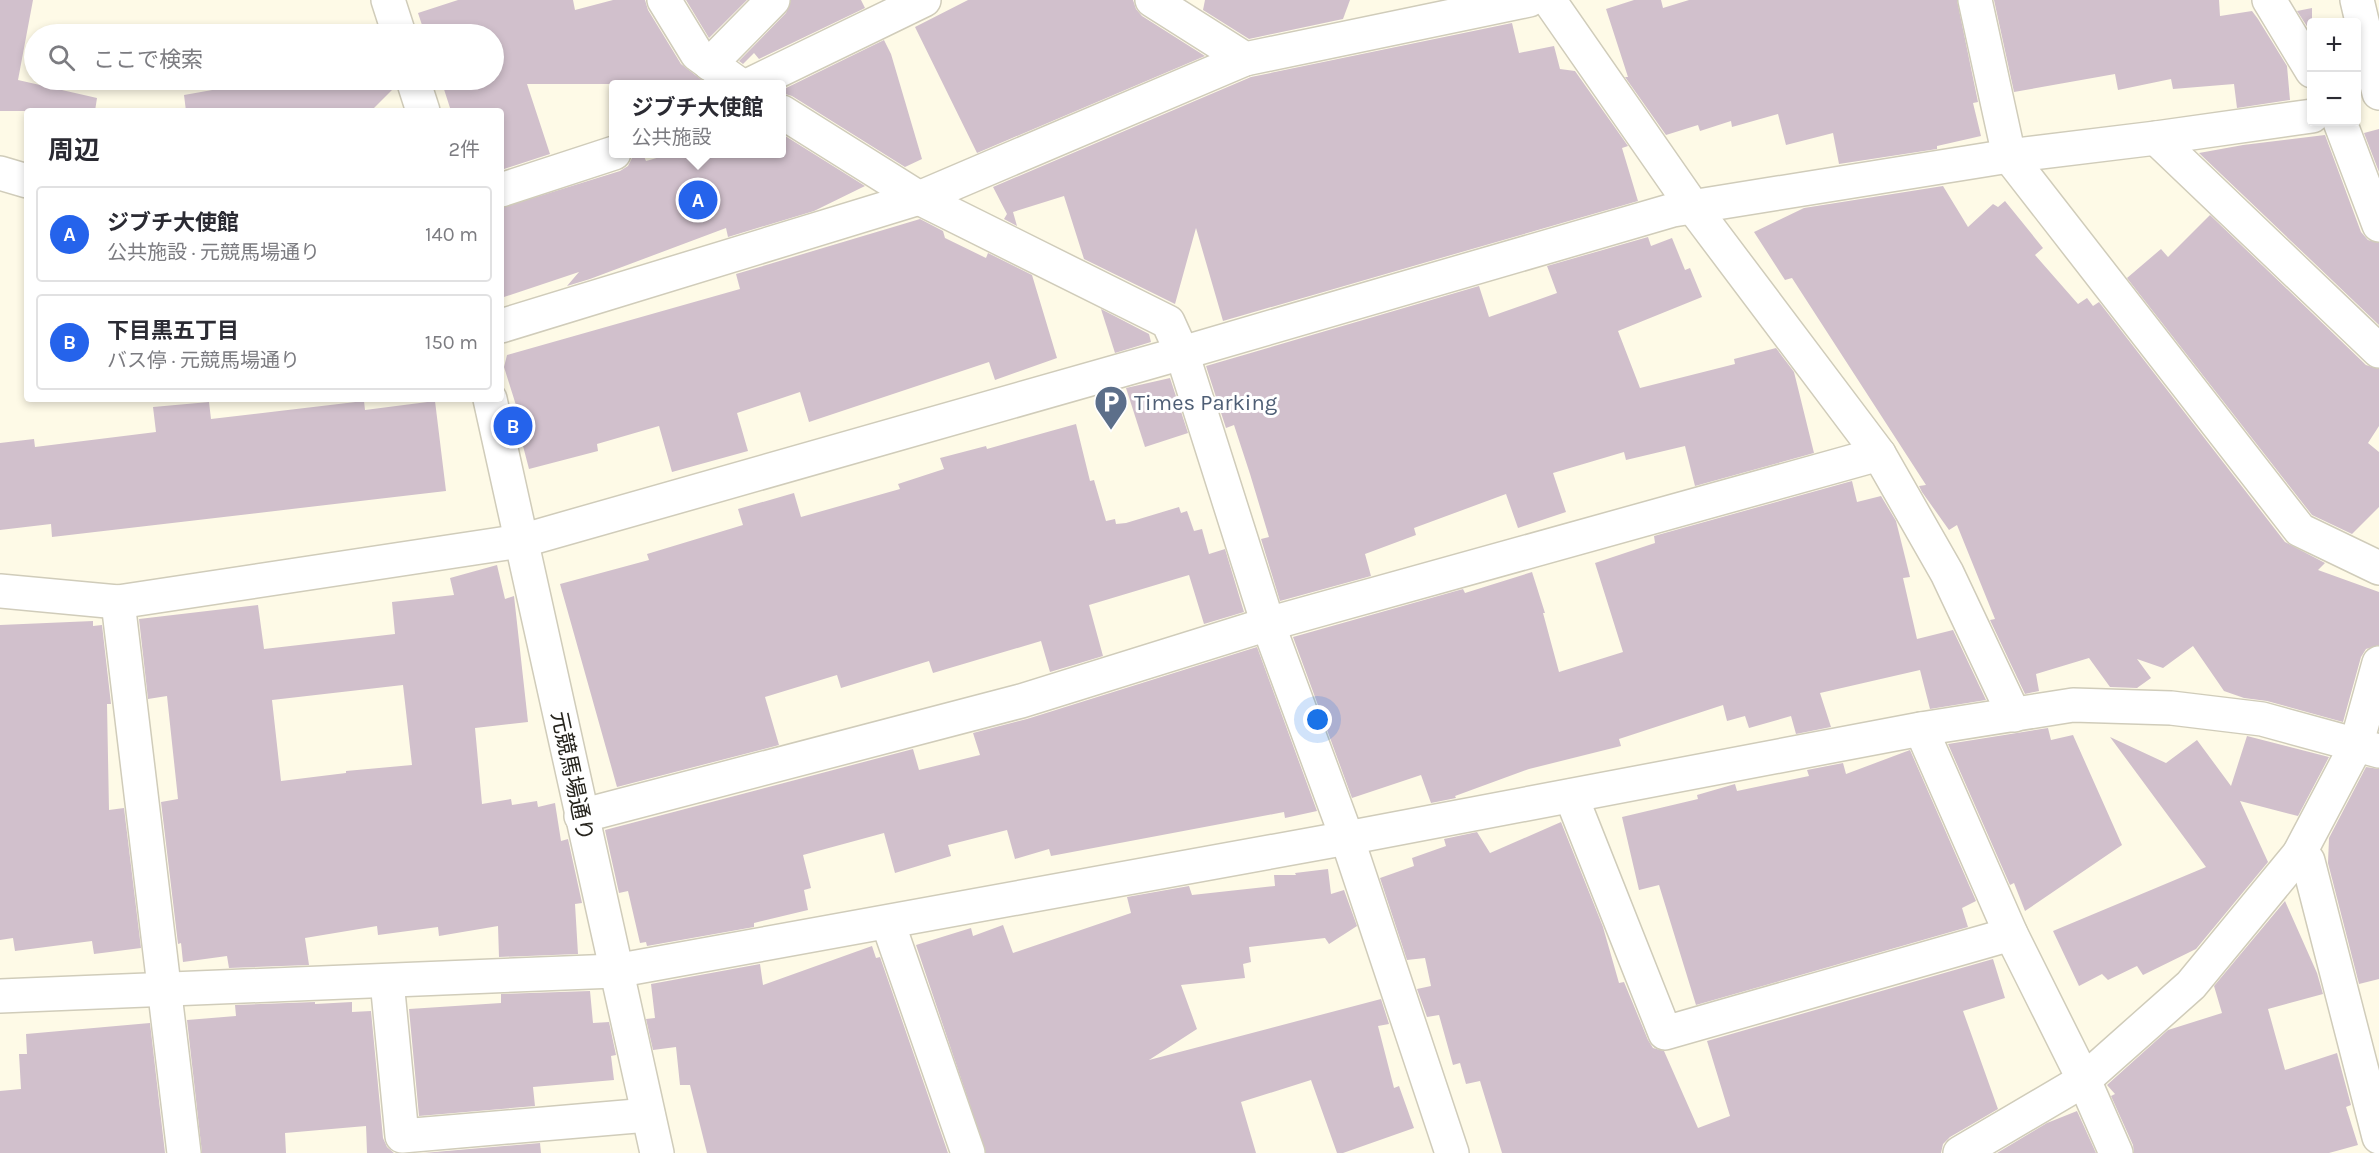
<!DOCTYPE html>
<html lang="ja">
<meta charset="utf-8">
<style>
:root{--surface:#fff;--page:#f7f7f7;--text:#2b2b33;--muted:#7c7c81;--line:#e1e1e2;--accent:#2563eb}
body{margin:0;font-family:Karla,"Noto Sans JP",sans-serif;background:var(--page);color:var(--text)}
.controls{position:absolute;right:18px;top:18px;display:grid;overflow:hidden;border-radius:6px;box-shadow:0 3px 9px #0003}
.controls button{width:54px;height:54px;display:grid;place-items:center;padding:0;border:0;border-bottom:2px solid var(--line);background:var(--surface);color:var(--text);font:30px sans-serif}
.you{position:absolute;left:1318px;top:720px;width:21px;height:21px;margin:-15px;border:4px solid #fff;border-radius:50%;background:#1a73e8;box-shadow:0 0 0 9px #1a73e833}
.badge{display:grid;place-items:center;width:39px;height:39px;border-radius:50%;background:var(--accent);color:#fff;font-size:20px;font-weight:700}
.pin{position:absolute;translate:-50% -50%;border:3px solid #fff;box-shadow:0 2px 6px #0006}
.popup{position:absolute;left:609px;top:80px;width:177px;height:78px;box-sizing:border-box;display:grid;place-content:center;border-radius:6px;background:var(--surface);filter:drop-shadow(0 2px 4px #0005);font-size:20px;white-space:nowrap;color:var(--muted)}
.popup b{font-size:22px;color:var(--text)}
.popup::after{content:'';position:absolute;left:50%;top:100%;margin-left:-12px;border:12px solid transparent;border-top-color:var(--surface)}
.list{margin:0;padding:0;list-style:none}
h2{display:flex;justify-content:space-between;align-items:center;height:78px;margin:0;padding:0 24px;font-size:26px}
h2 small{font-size:20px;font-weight:400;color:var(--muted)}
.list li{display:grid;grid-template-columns:39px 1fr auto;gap:18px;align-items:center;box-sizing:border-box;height:96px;margin:0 12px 12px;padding:0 12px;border:2px solid var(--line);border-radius:6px}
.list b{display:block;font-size:22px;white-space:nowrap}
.list p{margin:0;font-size:20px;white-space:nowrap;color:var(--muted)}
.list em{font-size:20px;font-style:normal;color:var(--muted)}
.icon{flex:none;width:33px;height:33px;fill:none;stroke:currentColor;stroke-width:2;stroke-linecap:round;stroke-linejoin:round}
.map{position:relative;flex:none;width:2379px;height:1153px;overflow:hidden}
.search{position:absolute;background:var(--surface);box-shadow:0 3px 9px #0003;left:24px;top:24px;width:480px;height:66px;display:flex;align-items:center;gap:15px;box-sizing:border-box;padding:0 21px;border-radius:33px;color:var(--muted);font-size:22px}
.panel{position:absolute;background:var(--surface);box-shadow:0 3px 9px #0003;left:24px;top:108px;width:480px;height:294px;border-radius:6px}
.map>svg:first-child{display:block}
.building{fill:#d1c0cc;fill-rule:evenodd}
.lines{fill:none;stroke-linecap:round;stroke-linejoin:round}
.minor-casing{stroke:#d0ccba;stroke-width:36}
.minor{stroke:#fff;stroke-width:33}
.labels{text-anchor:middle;stroke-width:6;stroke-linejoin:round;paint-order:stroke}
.service-label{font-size:22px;fill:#4e5e75;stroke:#fff;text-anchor:start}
.street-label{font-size:22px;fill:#26241d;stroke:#fff}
</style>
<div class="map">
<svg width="2379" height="1153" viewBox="0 0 2379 1153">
<rect width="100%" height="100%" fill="#fefae7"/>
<g class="building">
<path d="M0 0H33L18 80 97 98 95 111H0Z"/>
<path d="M458 0H573L575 10 613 0H645L648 10 681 64 707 84H527L550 154 501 170V111H451L441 80H494V34H425L418 13Z"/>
<path d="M686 0H747L709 38Z"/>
<path d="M791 0H861L865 8 759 59 754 53 743 64 739 61 786 13Z"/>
<path d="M968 0H1133L1136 9 1142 16 1205 56 977 153 915 27Z"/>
<path d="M1205 0H1350L1343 19 1249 39 1203 10Z"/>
<path d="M1634 0H1661L1663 8 1689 0H1957L1978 102 1973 103 1981 136 1937 146V149L1839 164 1833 133 1786 145 1778 114 1732 127 1731 121 1700 131 1698 125 1666 135 1625 77H1628L1606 9Z"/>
<path d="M1994 0H2219L2220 16 2252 11 2258 19 2287 66 2290 100 2237 108 2234 84 2173 89 2171 79 2118 90 2115 74 2014 92Z"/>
<path d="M2312 8V34L2297 11Z"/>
<path d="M1512 23 1519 53 1554 46 1560 69 1575 71 1628 146 1622 148 1638 201 1223 321 1196 228 1175 304 1084 259 1064 196 1013 212 1017 226 1004 219 1007 214 993 187 1251 77Z"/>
<path d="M884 40 891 54 922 159 905 167 792 96 782 93V90Z"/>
<path d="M269 80H395V87L371 111H186L184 95Z"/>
<path d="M2379 129V172L2364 133Z"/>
<path d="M782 134 865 186 814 211 728 237 726 228 590 279 567 286 579 272 501 298V208L620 171 628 166 632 158 643 154 646 161 674 153H782Z"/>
<path d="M2325 135 2361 232 2368 240 2379 243V325L2199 153 2243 145Z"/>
<path d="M1943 186 1968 227 1993 204 1998 207 2005 201 2043 248 2035 255 2078 304 2087 298 2093 306 2099 302 2285 542 2325 563 2318 570 2379 592V645L2366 649 2361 657 2343 722 2267 701 2244 698 2224 691 2193 646 2163 668 2137 659 2151 678 2137 688 2110 687 2089 658 2036 674 2039 691 2025 694 1990 620 1995 619 1957 525 1949 530 1922 492 1919 486 1926 485 1792 278 1785 280 1754 232 1804 208Z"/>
<path d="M2210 215 2366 365 2379 369V426L2368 443 2379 452V507L2352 534 2312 515 2127 278 2161 249 2168 257Z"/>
<path d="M920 219 943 231 945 238 986 258 988 253 1032 275 1057 358 995 380 989 362 809 422 800 392 737 413 748 451 672 472 659 426 597 444 598 451 529 469 516 419 520 418 504 367 507 355 740 289 736 274Z"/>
<path d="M1648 237 1651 246 1672 238 1685 270 1690 268 1702 297 1618 331 1640 388 1735 364 1734 359 1776 348 1794 372 1814 453 1695 486 1685 446 1626 460 1624 452 1553 473 1566 512 1518 528 1506 494 1414 528 1416 535 1365 554 1371 576 1280 601 1261 539 1269 537 1250 474 1234 425 1226 428 1224 422 1206 366 1479 286 1489 317 1557 293 1547 266Z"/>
<path d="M1101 309 1149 334 1151 342 1115 353Z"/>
<path d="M1170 378 1188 433 1145 447 1126 388Z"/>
<path d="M364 401 365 410 435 401 446 491 52 537 51 524 0 530V443L34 439 35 447 156 432 153 407 209 402 211 419Z"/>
<path d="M1076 424 1090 481 1094 480 1106 521 1115 519 1116 524 1126 523 1179 507 1181 513 1187 511 1194 531 1202 529 1209 554 1225 549 1244 612 1204 624 1189 575 1089 605 1103 656 1050 672 1041 641 933 673 929 661 841 688 837 675 765 697 779 745 617 787 560 584 649 560 647 554 743 525 738 509 794 493 801 517 900 489 898 484 944 469 940 458 986 446 987 449Z"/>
<path d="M1852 481 1857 502 1881 496 1896 521 1910 577 1903 578 1917 639 1953 630 1986 700 1930 709 1920 670 1820 693 1831 727 1796 734 1791 716 1749 728 1745 716 1727 721 1723 705 1619 739 1621 746 1529 769 1455 796 1456 798 1431 803 1421 775 1352 798 1293 637 1463 589 1465 593 1532 572 1545 613H1543L1559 672 1623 652 1595 563 1655 543 1654 536Z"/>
<path d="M497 565 505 599 514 596 528 722 475 728 482 804 511 799 512 805 537 801 538 807 555 803 561 841 568 839 582 903 575 904 578 954 499 957 498 926 439 936 438 927 378 935 377 926 305 938 309 965 229 968 227 956 183 962 181 943 178 944 161 802 178 799 167 696 148 699 139 619 258 605 264 649 395 634 392 602 454 595 450 578ZM403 685 412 765 346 771V773L281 781 272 700Z"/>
<path d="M93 621V626L102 625 111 704H107L109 810 124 808 141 948 94 954 92 941 15 951 13 938 0 940V625Z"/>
<path d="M1257 647 1317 811 1285 818 1284 812 1051 856 1049 849 1015 859 1007 830 948 845 951 856 895 873 884 833 803 855 811 888 804 890 808 910 754 923V927L647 946 646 942 640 943 628 891 619 893 605 830 913 749 919 770 980 755 973 733 1027 719Z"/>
<path d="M2048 728 2051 740 2073 735 2122 845 2025 911 2014 883 2010 885 1948 744Z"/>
<path d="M2247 736 2329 757 2298 816 2240 801 2268 862 2196 949 2143 975 2137 966 2108 980 2102 974 2079 986 2053 931 2206 867 2110 737 2166 763 2197 740 2231 786Z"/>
<path d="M1910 750 1976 901 1962 908 1968 927 1696 1005 1659 885 1639 890 1622 817 1698 799 1697 795 1735 784 1737 791 1809 776 1807 770 1843 763 1846 774Z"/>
<path d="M2366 767 2379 769V979L2359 984 2328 863 2329 838Z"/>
<path d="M1561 822 1603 927 1619 983 1624 982 1648 1040 1653 1048 1664 1051 1698 1128 1730 1116 1707 1041 1993 959 2005 998 1963 1011 1998 1109 1950 1137 1943 1144 1941 1153H1502L1480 1081 1466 1084 1460 1063 1453 1065 1439 1015 1427 1017 1417 989 1431 986 1425 958 1407 960 1380 878 1414 866 1412 858 1446 846 1444 839 1477 832 1490 853Z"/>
<path d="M1328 869 1331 894 1344 890 1357 926 1329 944 1325 938 1249 947 1251 962 1243 964 1245 978 1181 985 1197 1029 1149 1060 1381 999 1389 1024 1378 1026 1394 1088 1399 1086 1414 1128 1343 1153H1337L1311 1080 1241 1102 1256 1153H986L916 945 971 928 973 936 1003 925 1013 953 1131 913 1127 897 1189 886 1192 895 1275 886 1274 875H1296L1295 873Z"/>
<path d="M2285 901 2317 973 2323 994 2268 1009 2285 1070 2337 1053 2351 1105 2346 1107 2358 1145 2329 1153H2134L2133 1145 2111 1096 2115 1094 2107 1085 2168 1030 2222 1013 2214 986Z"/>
<path d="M872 946 876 958 880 957 948 1153H707L690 1085H680L676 1047 653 1050 646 1019 655 1018 651 984 760 964 763 985Z"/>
<path d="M590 991 593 1023 609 1022 616 1055 611 1056 614 1080 533 1087 535 1106 419 1116 409 1009 501 1003V994Z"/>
<path d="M315 1002V1004L352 1002V1012L371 1011 383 1138 387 1147 394 1153H367L366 1126 285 1133 286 1153H202L187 1020 236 1016 235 1005Z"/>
<path d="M150 1023 165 1153H0V1091L21 1089 19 1054H27L26 1034Z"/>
<path d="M2077 1111 2096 1153H1997L2047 1123Z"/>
<path d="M540 1143 541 1153H423Z"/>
</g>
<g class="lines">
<g class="minor-casing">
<g id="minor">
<path d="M388 0 399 34"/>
<path d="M664 0 697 54 740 85"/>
<path d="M1152 0 1245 59 1529 0"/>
<path d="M1549 0 1693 207 1879 454 1947 573 2014 715"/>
<path d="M1975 0 2009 156 2300 530 2379 568"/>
<path d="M2269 0 2312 71"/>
<path d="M2357 0 2379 93"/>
<path d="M710 64 773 0"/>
<path d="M413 80 423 111"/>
<path d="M749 85 924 0"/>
<path d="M782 112 919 198 1168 322 1182 353 1268 624 1347 838 1452 1153"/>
<path d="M2340 122 2379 225"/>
<path d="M2156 138 2379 351"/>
<path d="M0 173 27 181"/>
<path d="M501 190 614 153"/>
<path d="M501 326 919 198 1245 59"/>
<path d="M490 399 657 1153"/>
<path d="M0 591 118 602 521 541 1182 353 1673 210 2009 156 2156 138 2312 116"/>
<path d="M118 602 184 1153"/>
<path d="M1921 729 2011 934 2084 1080 2116 1153"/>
<path d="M1571 796 1665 1033 2011 934"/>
<path d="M581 816 1021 701 1268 624 1879 454"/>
<path d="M2299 854 2308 861 2379 1137"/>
<path d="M888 923 968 1153"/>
<path d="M387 981 402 1136 648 1115"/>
<path d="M0 996 615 971 1347 838 1921 729 2073 705 2171 708 2262 719 2379 751"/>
<path d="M1960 1153 2084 1080 2191 985 2299 854 2356 746 2379 663"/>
</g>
</g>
<use href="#minor" class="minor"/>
</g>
<defs>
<g id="parking-pin" transform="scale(1.725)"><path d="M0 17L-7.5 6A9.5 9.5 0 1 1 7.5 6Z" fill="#5c6f8a" stroke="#fff"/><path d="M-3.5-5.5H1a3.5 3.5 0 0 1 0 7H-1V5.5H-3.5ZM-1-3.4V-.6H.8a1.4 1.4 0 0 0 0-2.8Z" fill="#fff"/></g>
</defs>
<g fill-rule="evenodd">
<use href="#parking-pin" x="1111" y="402"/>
</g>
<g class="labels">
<g class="service-label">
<text x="1134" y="410">Times Parking</text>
</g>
<g class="street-label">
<text transform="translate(573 776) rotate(78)" y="8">元競馬場通り</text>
</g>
</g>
</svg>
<div class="controls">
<button>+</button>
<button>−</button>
</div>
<div class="you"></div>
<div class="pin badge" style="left:698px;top:200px">A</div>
<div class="popup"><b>ジブチ大使館</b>公共施設</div>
<div class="pin badge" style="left:513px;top:426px">B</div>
<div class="search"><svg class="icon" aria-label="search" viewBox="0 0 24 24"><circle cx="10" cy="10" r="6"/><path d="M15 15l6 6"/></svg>ここで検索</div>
<section class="panel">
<h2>周辺<small>2件</small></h2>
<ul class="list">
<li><span class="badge">A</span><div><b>ジブチ大使館</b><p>公共施設 · 元競馬場通り</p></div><em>140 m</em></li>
<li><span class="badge">B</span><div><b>下目黒五丁目</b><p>バス停 · 元競馬場通り</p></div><em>150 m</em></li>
</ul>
</section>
</div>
